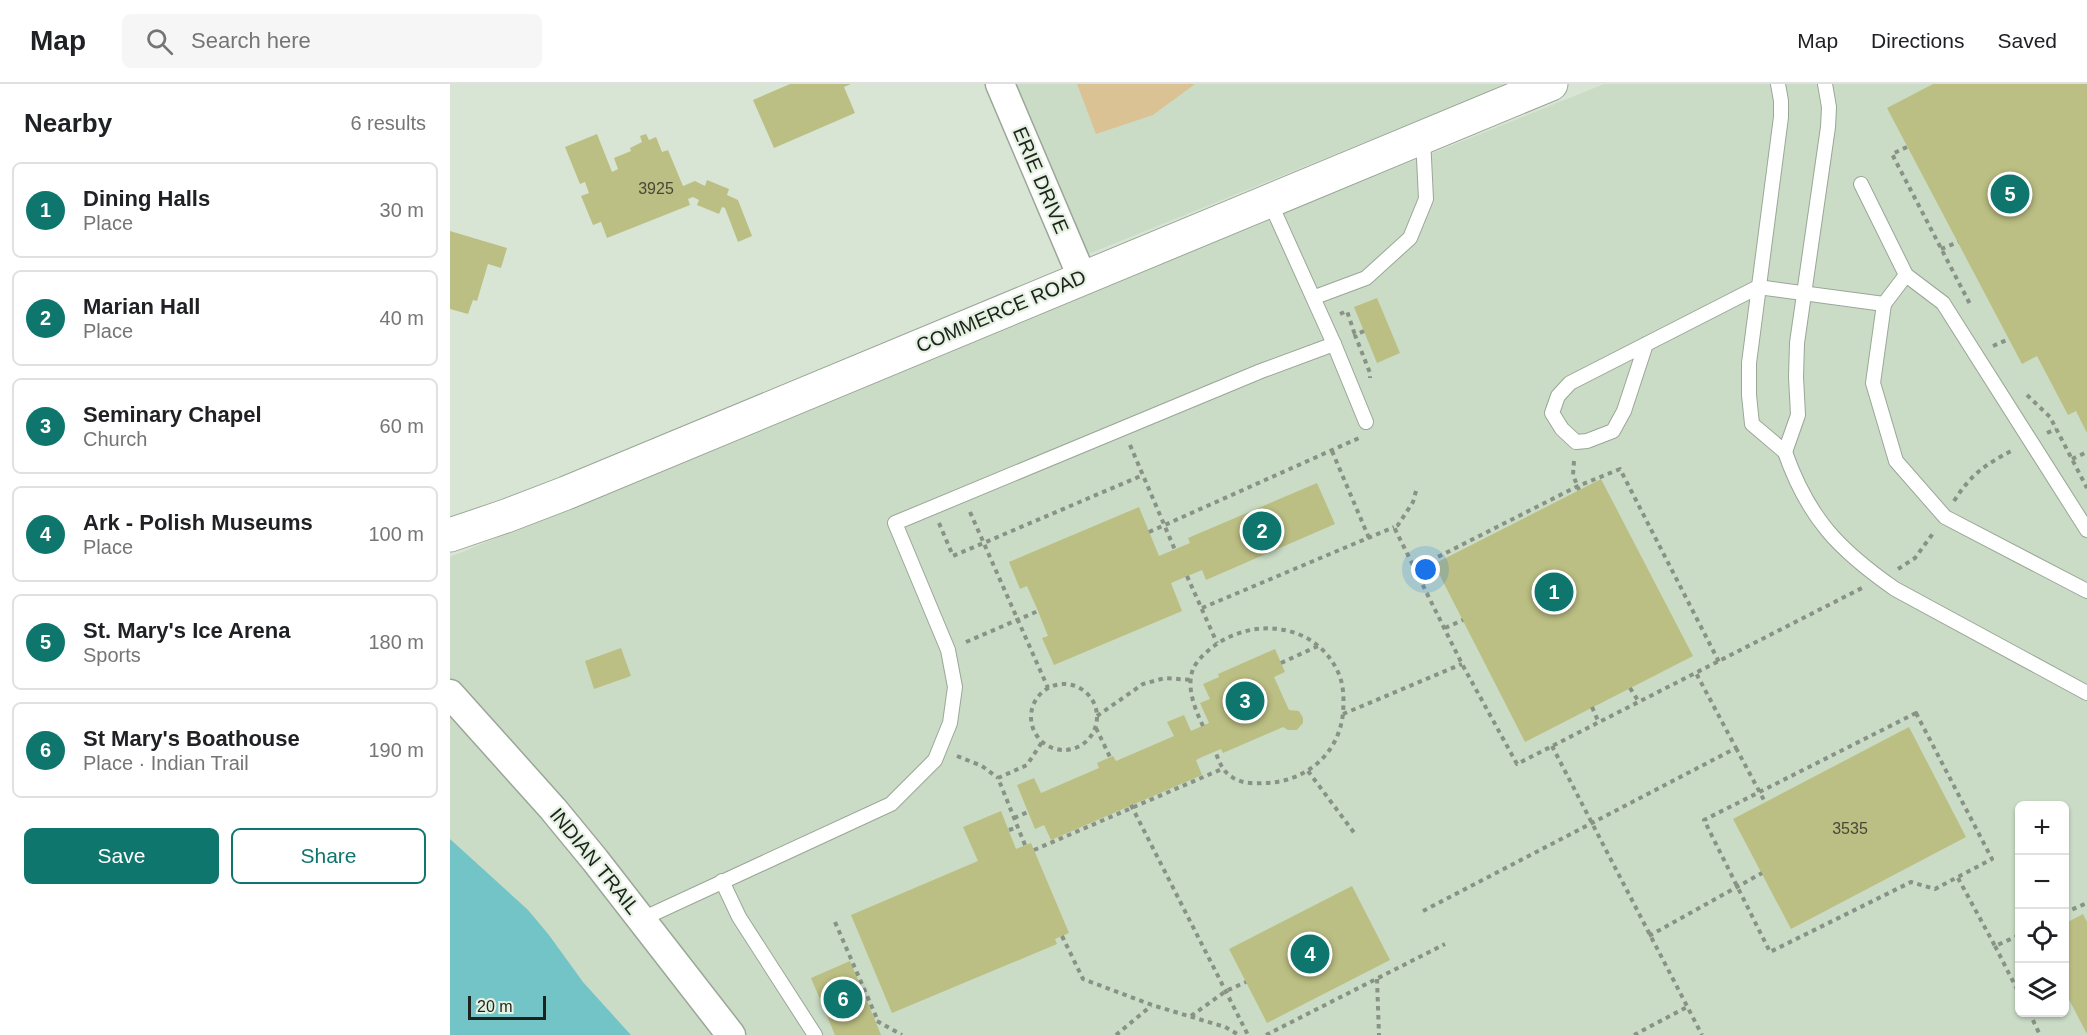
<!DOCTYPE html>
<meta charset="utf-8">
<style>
:root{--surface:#fff;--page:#f6f6f6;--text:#202124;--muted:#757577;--line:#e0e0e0;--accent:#0f766e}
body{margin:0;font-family:Helvetica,sans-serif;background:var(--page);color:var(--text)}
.controls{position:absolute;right:18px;bottom:18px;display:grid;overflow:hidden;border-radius:9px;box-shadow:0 2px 4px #0004}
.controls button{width:54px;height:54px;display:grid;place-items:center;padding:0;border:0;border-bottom:2px solid var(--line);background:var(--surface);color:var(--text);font:30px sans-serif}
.scale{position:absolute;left:18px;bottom:15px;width:78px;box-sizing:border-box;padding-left:6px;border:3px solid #1e221c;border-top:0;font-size:16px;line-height:21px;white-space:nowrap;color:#1e221c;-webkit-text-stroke:4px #e5f2e2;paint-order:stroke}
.you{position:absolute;left:976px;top:486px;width:21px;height:21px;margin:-15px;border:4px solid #fff;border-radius:50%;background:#1a73e8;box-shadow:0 0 0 9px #1a73e833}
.badge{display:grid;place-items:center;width:39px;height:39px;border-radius:50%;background:var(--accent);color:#fff;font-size:20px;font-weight:700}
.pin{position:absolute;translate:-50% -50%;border:3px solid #fff;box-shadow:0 2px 6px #0006}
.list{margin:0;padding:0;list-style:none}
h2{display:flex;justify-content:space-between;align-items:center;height:78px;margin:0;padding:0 24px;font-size:26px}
h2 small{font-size:20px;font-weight:400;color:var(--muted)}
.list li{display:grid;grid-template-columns:39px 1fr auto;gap:18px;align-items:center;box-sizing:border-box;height:96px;margin:0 12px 12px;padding:0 12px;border:2px solid var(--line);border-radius:9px}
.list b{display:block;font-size:22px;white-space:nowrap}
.list p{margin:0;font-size:20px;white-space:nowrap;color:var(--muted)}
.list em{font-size:20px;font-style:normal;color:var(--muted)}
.actions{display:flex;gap:12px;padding:18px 24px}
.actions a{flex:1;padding:14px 0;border:2px solid var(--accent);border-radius:9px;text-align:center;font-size:21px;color:var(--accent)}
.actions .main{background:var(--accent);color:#fff}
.icon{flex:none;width:33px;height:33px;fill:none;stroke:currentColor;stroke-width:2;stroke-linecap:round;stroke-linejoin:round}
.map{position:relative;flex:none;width:1637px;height:951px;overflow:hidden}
header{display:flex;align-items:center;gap:36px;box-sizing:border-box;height:84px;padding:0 30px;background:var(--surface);border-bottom:2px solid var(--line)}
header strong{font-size:28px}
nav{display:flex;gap:33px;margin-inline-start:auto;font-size:21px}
.search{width:420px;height:54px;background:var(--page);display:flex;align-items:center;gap:15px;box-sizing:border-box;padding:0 21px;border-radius:9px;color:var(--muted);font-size:22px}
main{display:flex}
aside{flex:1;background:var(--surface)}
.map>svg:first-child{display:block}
.built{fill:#cadcc6;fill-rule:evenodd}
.green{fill:#dbc295}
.water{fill:#73c4c7}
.building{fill:#bcbf83}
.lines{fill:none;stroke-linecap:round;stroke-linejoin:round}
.lane-casing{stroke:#9aa797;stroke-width:16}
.street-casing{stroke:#9aa797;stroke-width:31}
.secondary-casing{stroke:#9aa797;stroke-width:35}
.path{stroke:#899286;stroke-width:4;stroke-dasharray:4.5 4.5;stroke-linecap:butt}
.lane{stroke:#fff;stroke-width:14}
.street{stroke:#fff;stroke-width:28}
.secondary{stroke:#fff;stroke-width:33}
.labels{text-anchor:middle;stroke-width:4.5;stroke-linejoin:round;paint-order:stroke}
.number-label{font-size:16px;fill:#464936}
.street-label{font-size:20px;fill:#1e221c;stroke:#e5f2e2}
</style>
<header>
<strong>Map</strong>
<div class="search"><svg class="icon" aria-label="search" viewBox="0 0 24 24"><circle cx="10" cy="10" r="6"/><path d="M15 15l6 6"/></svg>Search here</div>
<nav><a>Map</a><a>Directions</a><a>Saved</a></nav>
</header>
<main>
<aside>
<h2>Nearby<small>6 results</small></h2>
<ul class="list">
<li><span class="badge">1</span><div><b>Dining Halls</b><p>Place</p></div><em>30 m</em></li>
<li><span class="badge">2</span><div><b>Marian Hall</b><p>Place</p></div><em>40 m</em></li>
<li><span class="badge">3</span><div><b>Seminary Chapel</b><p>Church</p></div><em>60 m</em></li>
<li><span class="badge">4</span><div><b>Ark - Polish Museums</b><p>Place</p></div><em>100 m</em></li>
<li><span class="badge">5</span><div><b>St. Mary's Ice Arena</b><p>Sports</p></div><em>180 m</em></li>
<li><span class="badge">6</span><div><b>St Mary's Boathouse</b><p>Place · Indian Trail</p></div><em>190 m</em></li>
</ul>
<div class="actions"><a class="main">Save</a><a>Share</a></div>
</aside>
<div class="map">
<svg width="1637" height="951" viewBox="0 0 1637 951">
<rect width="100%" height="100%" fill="#d8e5d5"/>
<g class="built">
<path d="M565 0H1058L636 171Z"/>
<path d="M1154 0H1637V951H181L133 898 99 851 0 755V473L797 144ZM1570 722H1614V928H1570Z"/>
</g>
<path class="green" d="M627 0H745L703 31 646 50Z"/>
<path class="water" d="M0 755 78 826 99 851 133 898 181 951H0Z"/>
<g class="building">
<path d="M340 0H401L394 3 405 29 324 64 303 16Z"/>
<path d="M1483 0H1637V349L1626 327 1618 331 1587 272 1572 280 1437 24Z"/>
<path d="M147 50 162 88 168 85 164 74 181 67 180 64 192 58 190 52 196 50 199 56 206 53 212 68 218 66 233 102 245 97 255 102 257 96 279 105 277 111 288 116 302 152 288 158 275 124 272 123 269 130 247 121 249 116 243 113 238 115 240 121 157 154 151 138 143 141 131 112 139 109 135 98 130 100 115 63Z"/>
<path d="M0 147 57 164 51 184 38 180 27 217 23 216 18 230 0 225Z"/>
<path d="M927 214 950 269 927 279 904 223Z"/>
<path d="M1151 395 1243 572 1075 658 984 480Z"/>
<path d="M867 399 885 440 756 496 752 486 721 499 732 527 604 581 592 554 598 552 588 527 577 502 570 505 559 478 689 423 709 472 740 459 738 454Z"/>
<path d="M171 564 181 592 144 605 135 577Z"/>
<path d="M825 565 835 588 824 593 839 626 849 627 853 634V639L847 646H838L833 643 773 669 771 665 752 673 746 676 752 691 601 756 594 741 585 745 567 701 584 694 591 709 649 684 647 679 663 672 666 677 724 652 717 638 734 631 741 647 759 639 750 619 760 615 753 600 769 593 768 590Z"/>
<path d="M1459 643 1516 753 1341 845 1283 735Z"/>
<path d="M551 727 566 765 581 759 619 849 605 855 607 860 442 929 401 831 528 777 513 743Z"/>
<path d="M902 802 940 876 817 939 779 865Z"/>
<path d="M1633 830 1637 838V950L1614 906V840Z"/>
<path d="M400 877 425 936 431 951H385L361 894Z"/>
</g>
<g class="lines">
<g class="lane-casing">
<g id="lane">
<path d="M1328 0 1331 17V33L1299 279V311L1302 340 1335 368 1348 331 1346 293 1347 259 1378 43 1379 23 1375 0"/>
<path d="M1411 100 1456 191 1434 220 1423 299 1446 377 1495 433 1637 507"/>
<path d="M1456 191 1493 219 1637 446"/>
<path d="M865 213 916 194 960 154 976 115 973 54"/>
<path d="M884 260 916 338"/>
<path d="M1196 260 1174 327 1163 347 1137 357 1126 358 1112 345 1102 329 1108 312 1120 299 1308 203 1434 220"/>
<path d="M1335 368C1358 434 1389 466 1445 505L1637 609"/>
<path d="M272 797 289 833 365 951"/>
<path d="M192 835 441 720 485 676 500 639 505 603 498 566 445 439 811 287 884 260 819 116"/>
</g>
</g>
<g class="street-casing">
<g id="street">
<path d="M550 0 632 193"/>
<path d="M0 610 103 725 145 776 281 951"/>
</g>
</g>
<g class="secondary-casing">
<path id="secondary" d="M0 451 56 432 116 409 1101 0"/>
</g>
<g class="path">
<path d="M1457 63 1442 70 1521 222"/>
<path d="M1491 165 1508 158"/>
<path d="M890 230 897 227 905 251"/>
<path d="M914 247 905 251 920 289V294"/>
<path d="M1543 262 1559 255"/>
<path d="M1577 311 1600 333 1637 404"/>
<path d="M1597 349 1606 345"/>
<path d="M680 361 725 466"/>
<path d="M882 367 919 454"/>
<path d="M1622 375 1637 368"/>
<path d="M1124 377 1123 391 1129 406"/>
<path d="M966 407 963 418 948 441 944 443 1012 580 1067 680 1412 504"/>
<path d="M1504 417C1522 389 1535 381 1563 366"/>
<path d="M520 428 598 604"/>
<path d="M489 439 503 472 693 391"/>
<path d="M699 448 909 354"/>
<path d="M964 485 1128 402 1170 385 1269 578"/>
<path d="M1448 485 1465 474 1484 448"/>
<path d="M737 492 767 559"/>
<path d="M752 524 944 443"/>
<path d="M995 544 1013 536"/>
<path d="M516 558 588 527"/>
<path d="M831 579 868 562"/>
<circle cx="614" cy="633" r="33"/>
<path d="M1180 604 1189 618"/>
<path d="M1142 623 1149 639"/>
<path d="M1466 629 1542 775 1485 805 1461 798 1320 868 1254 736Z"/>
<path d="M893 630 1012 580"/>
<path d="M647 632 693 600 715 594 742 596"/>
<path d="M753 642C745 625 736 604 743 585 747 576 757 567 764 562 805 532 866 540 888 588 894 601 894 615 893 629 889 671 854 699 813 699 803 700 790 699 782 693 772 687 769 677 765 667"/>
<path d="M646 644 660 673"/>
<path d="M1102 662 1252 951"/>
<path d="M1286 664 1315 718"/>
<path d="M507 672 532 682 548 694"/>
<path d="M858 687 905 750"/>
<path d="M681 721 798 951"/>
<path d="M564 734 578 728"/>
<path d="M559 746 568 743"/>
<path d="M575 761 548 694 577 681 592 658"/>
<path d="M584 766 772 685"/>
<path d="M1508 794 1545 862 1570 851"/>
<path d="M973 827 1286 664 1246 589"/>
<path d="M1614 829 1637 819"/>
<path d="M385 838 428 937"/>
<path d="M612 852 633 895 702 921 775 943 789 951"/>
<path d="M1199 852 1312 789"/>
<path d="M1545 862 1570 911"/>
<path d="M927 895 929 951"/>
<path d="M1579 928 1590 951"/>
<path d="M741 932 776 907 796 898"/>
<path d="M427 937 452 951"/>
<path d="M666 951 701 922"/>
<path d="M816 951 995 860"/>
<path d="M1184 951 1237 923"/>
</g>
<use href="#lane" class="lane"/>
<use href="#street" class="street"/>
<use href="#secondary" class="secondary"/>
</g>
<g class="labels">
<g class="number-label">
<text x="206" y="110">3925</text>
<text x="1400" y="750">3535</text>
</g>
<g class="street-label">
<text transform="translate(591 96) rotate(67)" y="7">ERIE DRIVE</text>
<text transform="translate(551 227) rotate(-23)" y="7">COMMERCE ROAD</text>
<text transform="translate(145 777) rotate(51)" y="7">INDIAN TRAIL</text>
</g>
</g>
</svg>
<div class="controls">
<button>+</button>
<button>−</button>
<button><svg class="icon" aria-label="locate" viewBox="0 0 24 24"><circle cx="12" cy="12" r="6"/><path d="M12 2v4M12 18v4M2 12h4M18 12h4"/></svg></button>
<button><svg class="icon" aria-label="layers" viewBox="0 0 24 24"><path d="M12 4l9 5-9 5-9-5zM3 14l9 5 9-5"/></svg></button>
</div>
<div class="scale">20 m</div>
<div class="you"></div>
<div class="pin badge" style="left:1104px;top:508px">1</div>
<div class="pin badge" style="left:812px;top:447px">2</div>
<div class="pin badge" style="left:795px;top:617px">3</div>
<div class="pin badge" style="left:860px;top:870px">4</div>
<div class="pin badge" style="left:1560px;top:110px">5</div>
<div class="pin badge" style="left:393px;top:915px">6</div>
</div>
</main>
